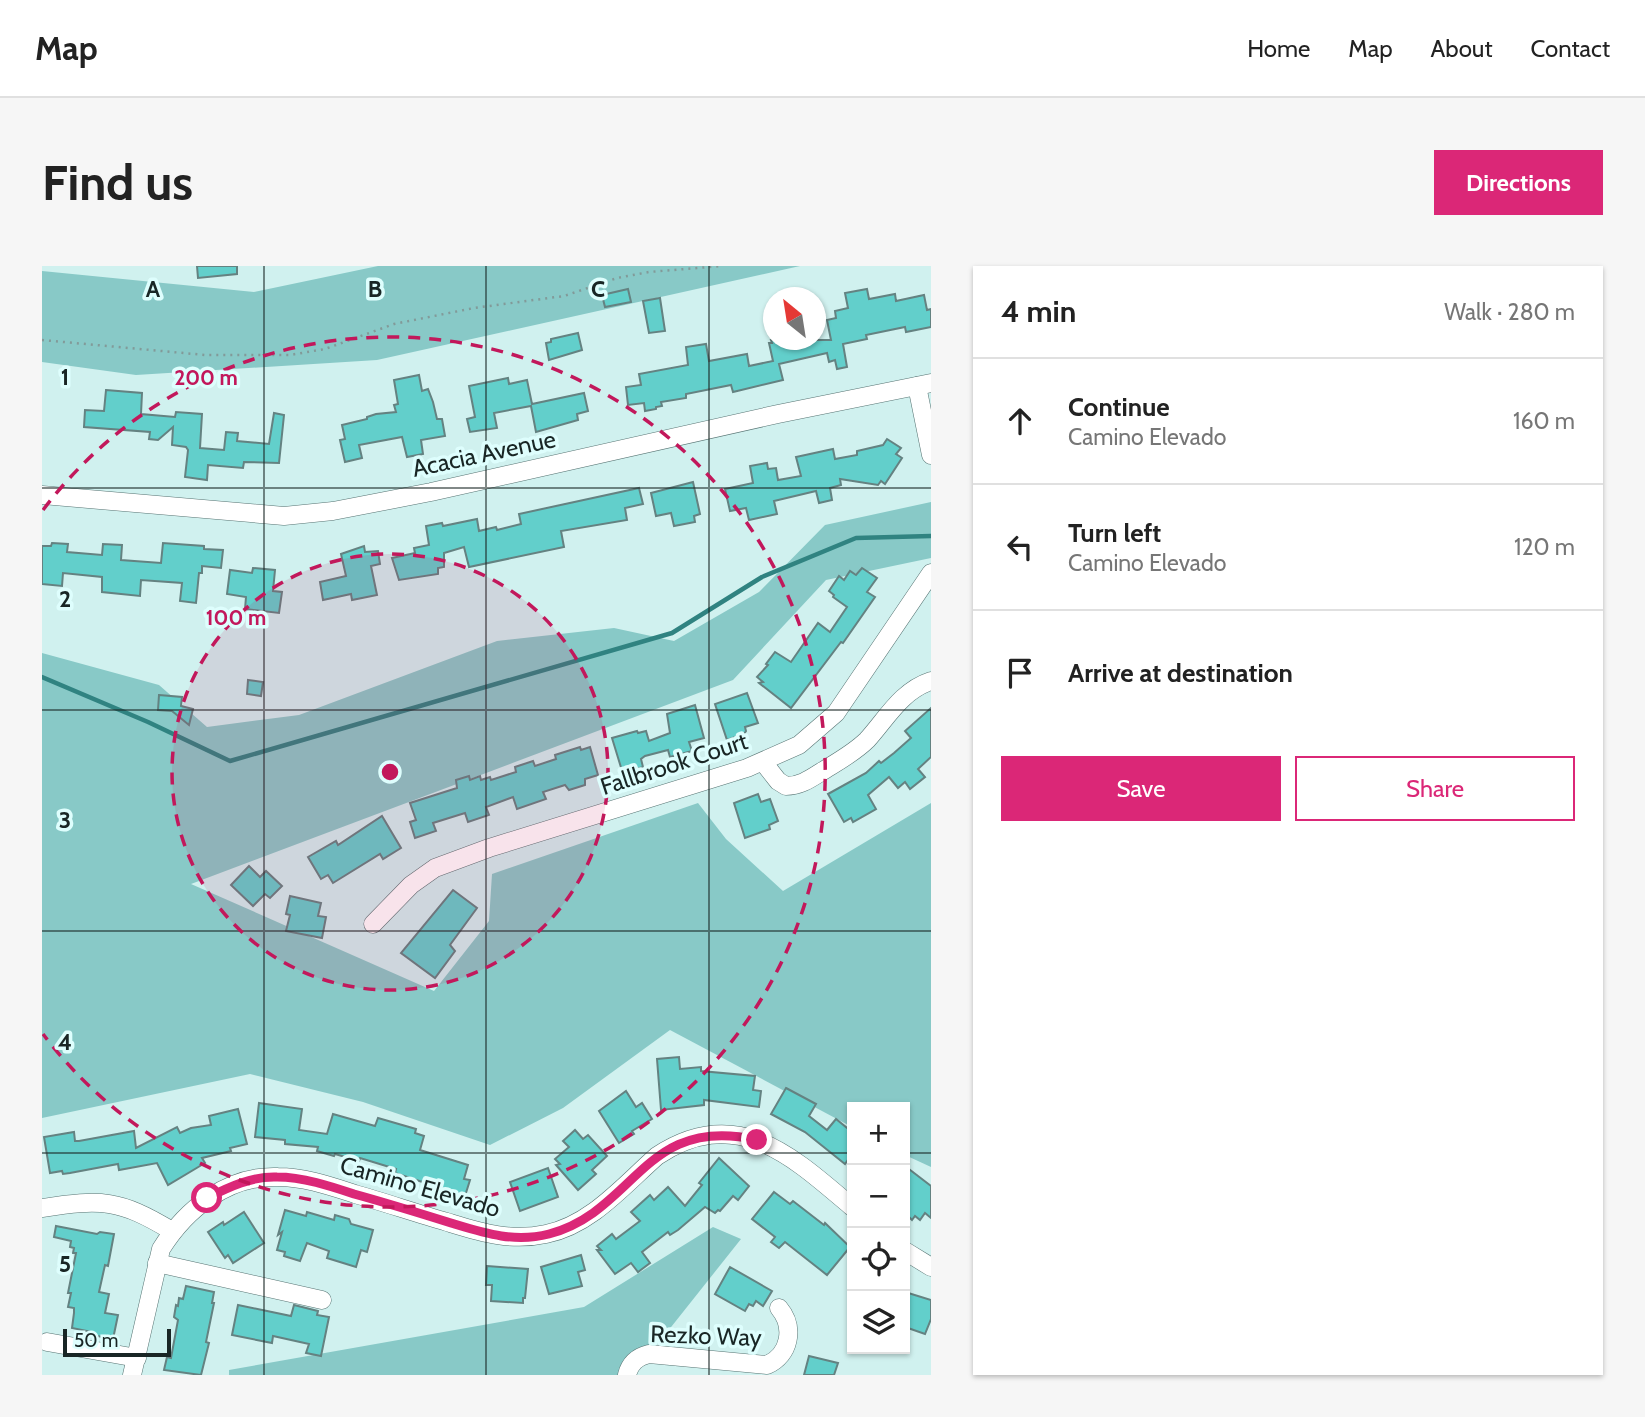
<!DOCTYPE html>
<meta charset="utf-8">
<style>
:root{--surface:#fff;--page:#f6f6f6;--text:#222;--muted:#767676;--line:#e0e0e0;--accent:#db2777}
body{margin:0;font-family:Cabin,sans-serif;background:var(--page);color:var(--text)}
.controls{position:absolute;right:21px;bottom:21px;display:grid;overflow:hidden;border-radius:0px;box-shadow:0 2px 5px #0004}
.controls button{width:63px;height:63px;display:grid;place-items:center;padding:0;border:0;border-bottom:2px solid var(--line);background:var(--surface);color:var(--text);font:35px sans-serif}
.compass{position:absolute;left:721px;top:21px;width:63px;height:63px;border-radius:50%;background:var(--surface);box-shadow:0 2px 5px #0004;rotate:330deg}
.scale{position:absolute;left:21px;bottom:18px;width:108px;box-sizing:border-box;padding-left:7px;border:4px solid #192625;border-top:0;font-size:19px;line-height:24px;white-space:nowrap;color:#192625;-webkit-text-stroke:5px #defefd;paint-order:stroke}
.stop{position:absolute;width:21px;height:21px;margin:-16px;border:5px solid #db2777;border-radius:50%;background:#fff}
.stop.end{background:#db2777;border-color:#fff;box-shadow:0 2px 7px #0008}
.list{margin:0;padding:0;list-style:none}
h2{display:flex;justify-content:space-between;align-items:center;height:91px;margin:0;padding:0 28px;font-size:30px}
h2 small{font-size:23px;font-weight:400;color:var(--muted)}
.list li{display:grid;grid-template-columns:46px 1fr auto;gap:21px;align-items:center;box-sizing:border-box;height:126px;padding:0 28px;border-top:2px solid var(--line)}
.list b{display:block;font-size:26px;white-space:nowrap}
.list p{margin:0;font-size:23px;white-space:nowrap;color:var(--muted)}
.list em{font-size:23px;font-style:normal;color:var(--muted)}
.actions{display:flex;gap:14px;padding:21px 28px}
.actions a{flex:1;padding:16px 0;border:2px solid var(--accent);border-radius:0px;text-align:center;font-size:24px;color:var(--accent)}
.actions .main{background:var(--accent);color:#fff}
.icon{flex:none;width:38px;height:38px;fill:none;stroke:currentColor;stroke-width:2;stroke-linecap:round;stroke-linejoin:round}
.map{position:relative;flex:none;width:889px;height:1109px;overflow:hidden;border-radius:0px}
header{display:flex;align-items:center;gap:42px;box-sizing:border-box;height:98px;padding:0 35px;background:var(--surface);border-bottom:2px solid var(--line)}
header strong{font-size:33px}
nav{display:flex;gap:38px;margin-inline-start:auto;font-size:24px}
.intro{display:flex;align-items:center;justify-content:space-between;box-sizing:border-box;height:168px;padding:0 42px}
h1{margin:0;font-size:49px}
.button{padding:18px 32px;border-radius:0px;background:var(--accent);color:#fff;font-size:24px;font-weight:700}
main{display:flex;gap:42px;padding:0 42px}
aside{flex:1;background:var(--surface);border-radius:0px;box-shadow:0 2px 5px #0004}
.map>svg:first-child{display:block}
.green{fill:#88c9c7}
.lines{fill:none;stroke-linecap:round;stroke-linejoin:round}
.stream{stroke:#308381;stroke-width:4.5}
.building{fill:#62cfcb;stroke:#648281;stroke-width:2}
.minor-casing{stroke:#577473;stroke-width:19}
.path{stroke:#829a99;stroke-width:2.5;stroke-dasharray:2 5;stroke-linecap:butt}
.minor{stroke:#fff;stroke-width:18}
.route{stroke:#db2777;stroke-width:9}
.grid{fill:none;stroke:#192625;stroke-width:2;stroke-opacity:0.55}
.ring{fill:none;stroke:#c2185b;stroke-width:3.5;stroke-dasharray:12 9}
.labels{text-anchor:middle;stroke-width:7;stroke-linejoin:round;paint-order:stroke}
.street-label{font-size:24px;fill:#192625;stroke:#defefd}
.grid-label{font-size:23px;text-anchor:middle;font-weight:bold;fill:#192625;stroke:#defefd;stroke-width:7;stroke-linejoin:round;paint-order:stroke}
.centre{fill:#c2185b;stroke:#defefd;stroke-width:3.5}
.ring-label{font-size:21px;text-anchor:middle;font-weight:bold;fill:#c2185b;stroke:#defefd;stroke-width:7;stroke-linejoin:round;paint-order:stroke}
</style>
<header>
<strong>Map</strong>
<nav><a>Home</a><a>Map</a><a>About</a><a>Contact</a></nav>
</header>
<div class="intro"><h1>Find us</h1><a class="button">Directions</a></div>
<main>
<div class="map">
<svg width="889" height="1109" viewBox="0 0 889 1109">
<rect width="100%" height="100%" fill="#d0f1ef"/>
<g class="green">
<path d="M336 0H758L335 94 94 109 0 96V5L212 26Z"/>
<path d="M889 236V292L784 314 691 414 149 618 392 725 447 655 450 608 656 537 684 573 741 625 889 537V901L863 889V841H810V861L628 764 521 842 448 879 321 836 208 808 0 852V387L117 419 165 461 257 449 455 375 572 362 632 375 717 326 783 259Z"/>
<path d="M671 961 699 973 591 1109H187V1104L542 1041Z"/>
</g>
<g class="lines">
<path class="stream" d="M0 411 106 456 188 495 630 367 720 311 814 272 889 270"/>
</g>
<g class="building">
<path d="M155 0H195V8L156 12Z"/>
<path d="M586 23 589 36 563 41 560 29Z"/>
<path d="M825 23 827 33 853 28 854 35 882 29 885 44 889 43V61L864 66 863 61 824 69 825 73 801 78 805 101 795 103 793 94 787 96 785 87 737 98 741 114 691 126 689 119 644 128V132L619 136 620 140 614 141V143L603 145 602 137 586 139 584 121 599 119 597 108 646 99 644 81 664 78 667 95 705 88 707 100 731 95 727 77H730L729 74H789L785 54 794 52 793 45 806 42 803 27Z"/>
<path d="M618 32 623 65 607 67 601 35Z"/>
<path d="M536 67 540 84 507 94 504 77 509 76V73Z"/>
<path d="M377 109 380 125 386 123 391 136 395 153H400L403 170 379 174 381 188 365 191 360 171 317 179 320 192 303 196 298 174 303 173 300 159 325 153V151L334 148 354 146 352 139 356 138 352 114Z"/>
<path d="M466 112 467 118 485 114 490 138 542 127 546 145 535 148 536 154 494 166 489 140 452 147 455 162 428 166 425 153 433 151 427 120Z"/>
<path d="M64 124 100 127 99 148 133 151 134 146 160 148 158 182 182 184 184 166 196 167 195 175 227 178 232 147 242 149 237 197 202 196 201 202 166 199 165 214 143 211 146 184 144 181 130 179 131 161 116 174 107 173 108 166 42 161 43 144 62 145Z"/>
<path d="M845 173 859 182 854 188 860 192 843 218 839 215 836 219 798 213 799 219 788 222 790 234 777 237 774 225 732 235 735 248 707 254 704 242 688 245 683 223 711 217 708 200 725 197 726 203 734 202 736 214 759 210 754 191 791 183 793 193 815 189V185L841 179Z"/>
<path d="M651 216 658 248 652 250 653 256 632 260 629 247 614 250 609 227Z"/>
<path d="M597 222 601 238 583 242 585 254 519 265 522 281 427 301 422 281 402 287V301L396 302V308L357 314 350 292 373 287 372 282 387 279 384 260 400 257 401 260 435 253 437 265 454 261 455 264 479 258 477 248Z"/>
<path d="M10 277 26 278 25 286 60 289 61 278 80 279 79 294 119 297 121 277 162 280V283L181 284 179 302 160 300V307H157L154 337 138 335 140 317 99 314 98 330 60 326V311L21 307 20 320 0 318V280H9Z"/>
<path d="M322 280 323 286 336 285 338 298 329 300 335 329 310 334 309 328 281 334 278 316 304 310 299 288Z"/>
<path d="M211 302 233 304 231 325 240 326 237 347 203 343 204 331 185 328 188 304 210 307Z"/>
<path d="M820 302 835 312 825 326 833 331 801 377 799 376 749 442 717 417 721 416 715 411 726 399 724 398 733 386 749 396 776 357 788 366 805 341 791 331 792 329 787 325 797 310 802 314 808 305 814 309Z"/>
<path d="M206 414 221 416 219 430 205 428Z"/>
<path d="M705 427 716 457 703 461 704 465 702 468 685 474 673 438Z"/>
<path d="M117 429 140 431 139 440 151 443 147 459 130 445 116 444Z"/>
<path d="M653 439 662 472 647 476 650 485 628 491 626 484 603 490 599 493 601 501 581 508 570 472 595 465 596 467 604 465 607 475 628 467 625 448Z"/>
<path d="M889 442V491L876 503 883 511 868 523 863 516 856 522 847 511 826 529 834 543 811 556 809 552 802 556 786 528 824 507 837 495 839 497 852 487 869 472 863 465Z"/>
<path d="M538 481 539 484 548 481 556 509 543 513V519L527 524 523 519 501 526 504 533 475 543 471 531 444 541 447 549 426 556 423 547 391 557 394 565 373 572 368 556 374 554 368 537 415 522 414 514 427 510 428 514 438 510 439 514 448 511 449 514 474 506 473 501 491 495 493 500 514 493 513 489Z"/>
<path d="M716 528 719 536 728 533 736 555 727 559 728 563 703 572 692 537Z"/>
<path d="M340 550 359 582 341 593 338 588 291 617 286 609 279 613 266 591 294 575 296 579Z"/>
<path d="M207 600 218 611 224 605 240 620 228 632 223 628 211 640 189 619Z"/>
<path d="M411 624 435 642 408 679 413 685 393 712 359 687Z"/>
<path d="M248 630 279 637 276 650 284 651 280 672 244 665 248 649 244 648Z"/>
<path d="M637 791 638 803 659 801V805L713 810 711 824 719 825 717 841 662 834V839L619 844 615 793Z"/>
<path d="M744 822 774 838 767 850 785 864 794 853 810 866V888L803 898 763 866 729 848Z"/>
<path d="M584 825 594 841 600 837 610 853 590 865 592 868 577 877 557 845Z"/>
<path d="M217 837 260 843 257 864 285 868 291 848 333 860 336 852 374 863 373 867 382 870 378 884 426 899 422 913 428 914 423 930 353 907 354 903 318 892 317 895 293 888 292 890 275 885 276 881 243 878V874L213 871Z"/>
<path d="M196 843 205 878 188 882 189 885 160 892 163 897 126 919 115 897 77 904 76 898 28 907 21 908 20 905 8 907 2 871 32 866 33 875H37L92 865 94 882 135 861 138 867 149 862 169 859 167 850Z"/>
<path d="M533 864 541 873 546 869 565 890 550 904 554 908 536 924 514 899 518 898 513 893 527 881 521 875Z"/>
<path d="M677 892 707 920 696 934 691 930 678 945 676 944 673 947 663 941 636 964 628 969 626 966 600 986 608 997 596 1006 589 997 573 1008 555 984H559L555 980 570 968 574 973 598 955 589 946 608 929 612 934 626 921 643 940 660 919 657 917Z"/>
<path d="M863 900 889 920V952L883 947 878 954 873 950 870 954 863 947Z"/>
<path d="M506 902 516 931 478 945 468 916Z"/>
<path d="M732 926 748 938 751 935 782 959 783 957 808 981 785 1009 743 976 737 982 729 976 733 971 710 953Z"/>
<path d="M243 944 264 950 265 946 292 954 293 949 307 953 309 958 331 964 325 986 319 984 314 1001 285 992 287 985 265 977 258 995 242 990 243 986 235 984 240 966 236 969Z"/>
<path d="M202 946 222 977 191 997 186 989 183 992 166 966 181 956 182 959Z"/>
<path d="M14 960 55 968 58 966 72 968 66 1000 63 999 57 1026 67 1028 63 1047 76 1049 71 1073 50 1069V1066L30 1062 32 1047V1042L26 1041 29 1027H26L34 987H31L32 982 28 981 29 975 12 971Z"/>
<path d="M539 989 543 1004 536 1006 540 1020 507 1028 499 1001Z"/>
<path d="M445 1000 486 1003 483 1032H481V1037L449 1035 450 1019H444Z"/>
<path d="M688 1001 730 1025 721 1040 714 1035 711 1040 707 1038 703 1045 673 1028Z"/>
<path d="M144 1020 172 1026 170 1037H172L164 1076 167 1077 159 1109 122 1104 125 1091 129 1092 136 1054 132 1051 134 1039 136 1040 137 1032 141 1033Z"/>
<path d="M863 1026 889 1034V1053L883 1068 863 1061Z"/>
<path d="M196 1039 249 1050 252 1039 276 1045 275 1049 287 1051 279 1090 264 1087 267 1078 231 1070 230 1077 190 1069Z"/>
<path d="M767 1090 796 1097 792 1109H762Z"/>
</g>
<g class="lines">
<g class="minor-casing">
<g id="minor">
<path d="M875 120 889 189"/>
<path d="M0 229 242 250 291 245 389 226 736 148 889 117"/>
<path d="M721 496 736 515 744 520C758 520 768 513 779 506 795 496 812 487 825 474 845 452 859 425 889 415"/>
<path d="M331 658 369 619 393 602 447 582 705 502 757 479 794 447 889 307"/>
<path d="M0 942C60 933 77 933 130 965"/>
<path d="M863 985 889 1001"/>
<path d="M115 997 280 1034"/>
<path d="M5 1076 95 1092"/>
<path d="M90 1109 119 983C144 943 186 909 236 911 262 911 288 920 313 928 344 937 374 947 405 956 438 966 468 976 504 968 549 959 582 919 615 890 695 837 751 891 810 941"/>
<path d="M585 1109C588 1097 595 1091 607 1088L725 1099C748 1089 753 1061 737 1042"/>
</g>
</g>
<path class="path" d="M0 74 163 89H248L283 83 352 58 432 42 522 30 575 12 607 6 679 0"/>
<use href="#minor" class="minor"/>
</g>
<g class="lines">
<path class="route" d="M165 932C187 921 210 910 235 911 261 911 288 920 312 928 345 937 377 947 409 957 442 967 472 977 507 968 594 945 602 848 715 874"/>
</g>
<path class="grid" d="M222 0V1109M444 0V1109M667 0V1109M0 222H889M0 444H889M0 665H889M0 887H810M863 887H889"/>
<circle cx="348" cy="506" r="218" fill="#c2185b" fill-opacity=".12"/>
<g class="ring">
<circle cx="348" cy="506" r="218"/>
<path d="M1 244A435 435 0 1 1 1 768"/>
</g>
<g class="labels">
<g class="street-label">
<text transform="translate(442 188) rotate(-12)" y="8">Acacia Avenue</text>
<text transform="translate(632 498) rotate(-18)" y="8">Fallbrook Court</text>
<text transform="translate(378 921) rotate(16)" y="8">Camino Elevado</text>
<text transform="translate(664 1070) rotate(2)" y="8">Rezko Way</text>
</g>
</g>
<g class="grid-label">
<text x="111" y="31">A</text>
<text x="333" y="31">B</text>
<text x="556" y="31">C</text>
<text x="23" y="119">1</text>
<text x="23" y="341">2</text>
<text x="23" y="562">3</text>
<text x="23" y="784">4</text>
<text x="23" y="1006">5</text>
</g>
<circle cx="348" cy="506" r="10" class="centre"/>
<g class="ring-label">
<text x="164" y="119">200 m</text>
<text x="194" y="359">100 m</text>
</g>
</svg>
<div class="controls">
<button>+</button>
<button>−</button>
<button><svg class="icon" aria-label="locate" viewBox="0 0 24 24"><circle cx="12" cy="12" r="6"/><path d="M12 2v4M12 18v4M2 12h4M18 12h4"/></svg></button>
<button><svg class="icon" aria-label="layers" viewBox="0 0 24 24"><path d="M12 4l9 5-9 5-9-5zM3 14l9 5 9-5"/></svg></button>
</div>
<svg class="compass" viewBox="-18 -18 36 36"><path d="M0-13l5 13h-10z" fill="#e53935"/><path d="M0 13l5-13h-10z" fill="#767676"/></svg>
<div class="scale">50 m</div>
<div class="stop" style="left:165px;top:932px"></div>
<div class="stop end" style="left:715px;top:874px"></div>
</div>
<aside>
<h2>4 min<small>Walk · 280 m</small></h2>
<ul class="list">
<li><svg class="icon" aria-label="ahead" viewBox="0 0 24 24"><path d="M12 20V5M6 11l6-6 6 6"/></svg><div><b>Continue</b><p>Camino Elevado</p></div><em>160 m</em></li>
<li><svg class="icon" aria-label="left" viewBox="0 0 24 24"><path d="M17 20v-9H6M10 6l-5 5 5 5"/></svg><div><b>Turn left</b><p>Camino Elevado</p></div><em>120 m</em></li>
<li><svg class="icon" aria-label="arrive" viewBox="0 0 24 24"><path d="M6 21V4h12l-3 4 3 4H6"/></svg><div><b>Arrive at destination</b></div></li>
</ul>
<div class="actions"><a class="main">Save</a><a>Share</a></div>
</aside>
</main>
